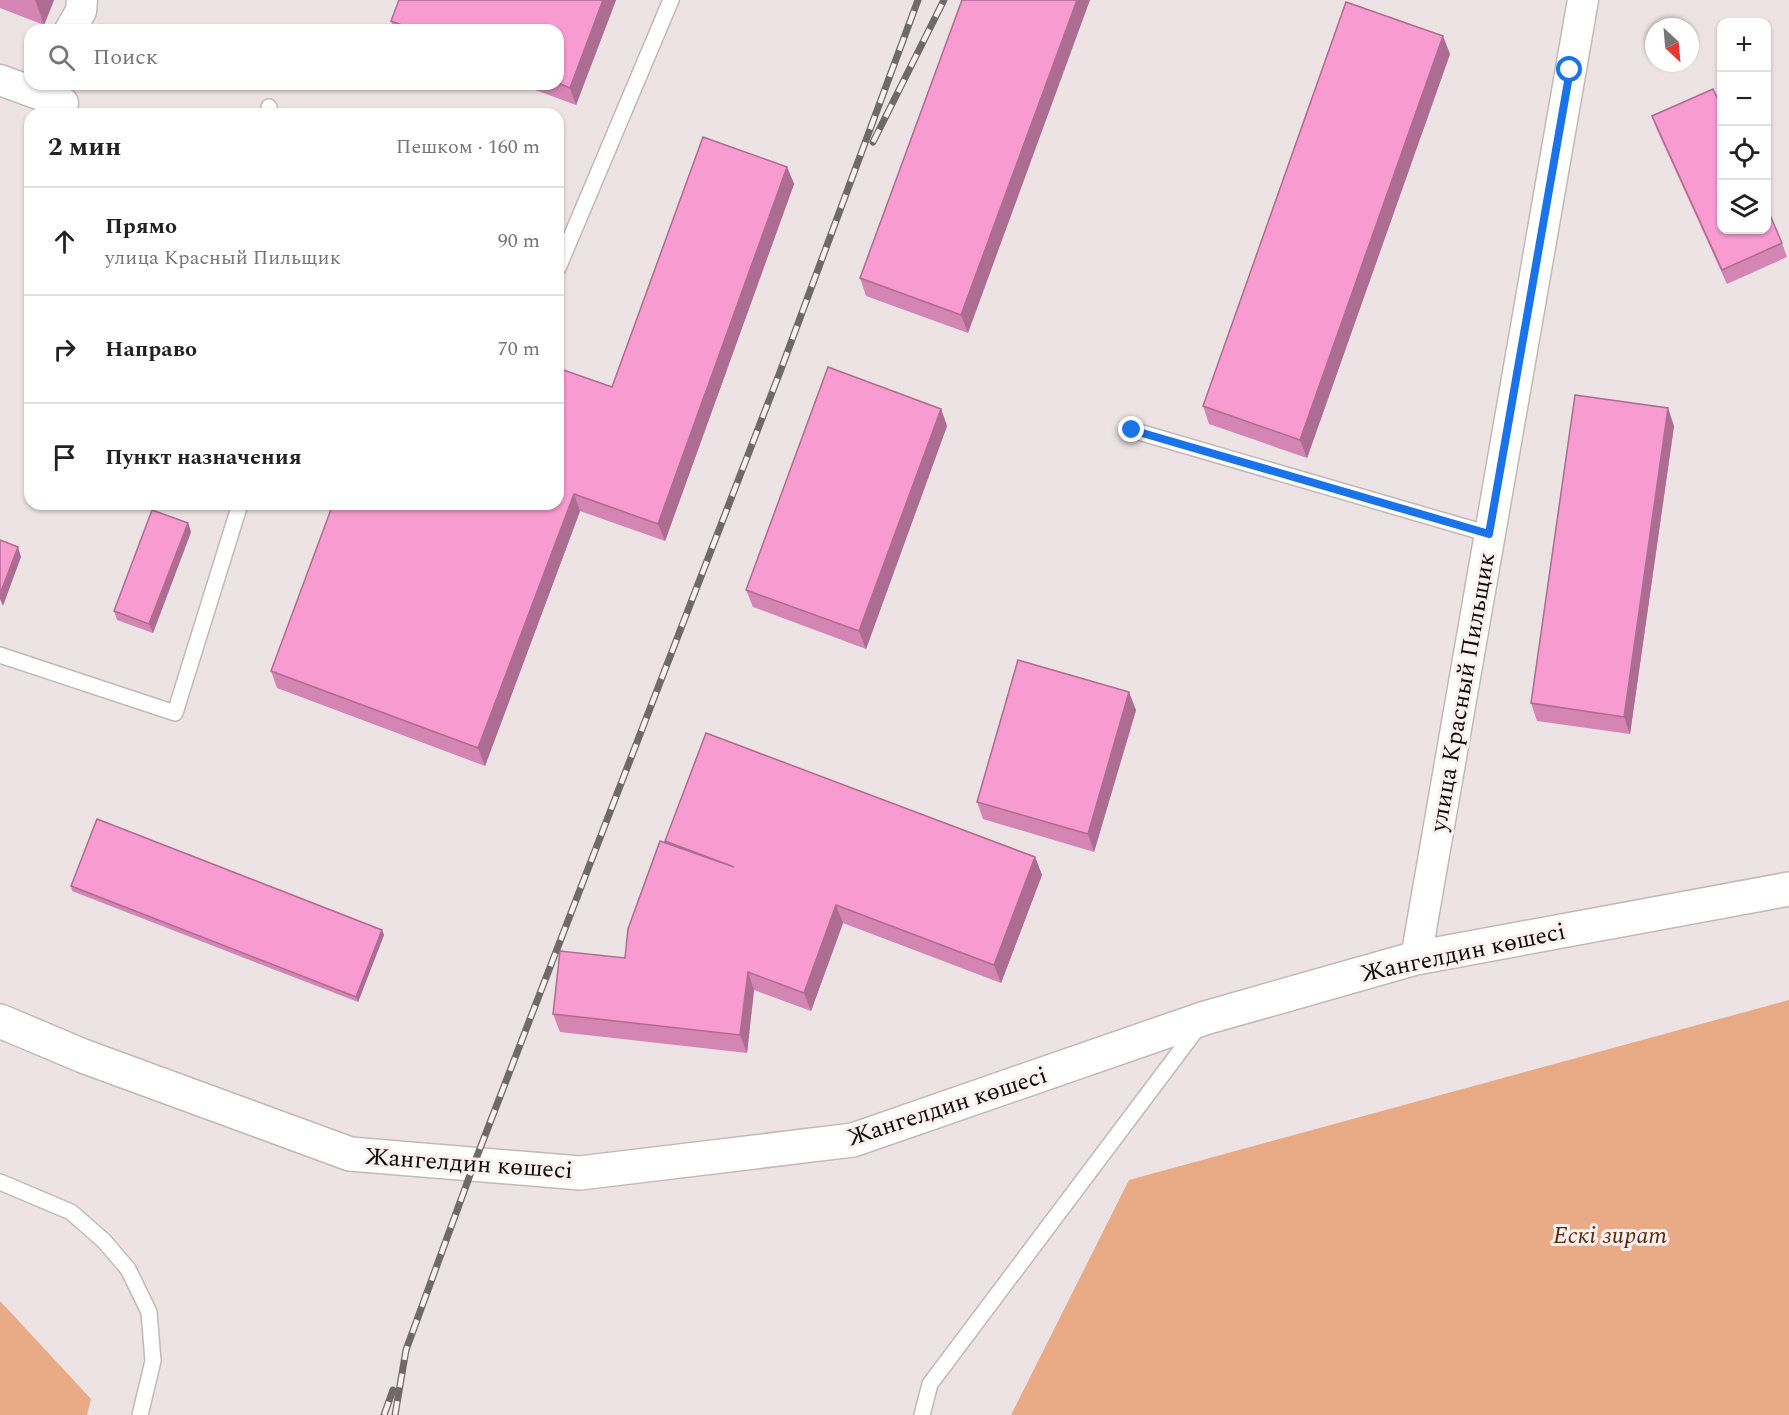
<!DOCTYPE html>
<html lang="ru">
<meta charset="utf-8">
<style>
:root{--surface:#fff;--page:#f2f2f2;--text:#222;--muted:#767676;--line:#e0e0e0}
body{margin:0;font-family:Spectral,serif;background:var(--page);color:var(--text)}
.controls{position:absolute;right:18px;top:18px;display:grid;overflow:hidden;border-radius:12px;box-shadow:0 2px 4px #0004}
.controls button{width:54px;height:54px;display:grid;place-items:center;padding:0;border:0;border-bottom:2px solid var(--line);background:var(--surface);color:var(--text);font:30px sans-serif}
.compass{position:absolute;left:1645px;top:18px;width:54px;height:54px;border-radius:50%;background:var(--surface);box-shadow:0 2px 4px #0004;rotate:154deg}
.stop{position:absolute;width:18px;height:18px;margin:-14px;border:4px solid #1a73e8;border-radius:50%;background:#fff}
.stop.end{background:#1a73e8;border-color:#fff;box-shadow:0 2px 6px #0008}
.list{margin:0;padding:0;list-style:none}
h2{display:flex;justify-content:space-between;align-items:center;height:78px;margin:0;padding:0 24px;font-size:26px}
h2 small{font-size:20px;font-weight:400;color:var(--muted)}
.list li{display:grid;grid-template-columns:39px 1fr auto;gap:18px;align-items:center;box-sizing:border-box;height:108px;padding:0 24px;border-top:2px solid var(--line)}
.list b{display:block;font-size:22px;white-space:nowrap}
.list p{margin:0;font-size:20px;white-space:nowrap;color:var(--muted)}
.list em{font-size:20px;font-style:normal;color:var(--muted)}
.icon{flex:none;width:33px;height:33px;fill:none;stroke:currentColor;stroke-width:2;stroke-linecap:round;stroke-linejoin:round}
.map{position:relative;flex:none;width:1789px;height:1415px;overflow:hidden}
.search{position:absolute;background:var(--surface);box-shadow:0 2px 4px #0004;left:24px;top:24px;width:540px;height:66px;display:flex;align-items:center;gap:15px;box-sizing:border-box;padding:0 21px;border-radius:18px;color:var(--muted);font-size:22px}
.panel{position:absolute;background:var(--surface);box-shadow:0 2px 4px #0004;left:24px;top:108px;width:540px;height:402px;border-radius:18px}
.map>svg:first-child{display:block}
.green{fill:#e9aa86}
.lines{fill:none;stroke-linecap:round;stroke-linejoin:round}
.service-casing{stroke:#c2b8ba;stroke-width:18}
.minor-casing{stroke:#c2b8ba;stroke-width:33}
.trunk-casing{stroke:#c2b8ba;stroke-width:36}
.service{stroke:#fff;stroke-width:15}
.minor{stroke:#fff;stroke-width:30}
.trunk{stroke:#fff;stroke-width:33}
.rail-casing{stroke:#70696a;stroke-width:7}
.rail{stroke:#faf0f2;stroke-width:4.5;stroke-dasharray:14;stroke-linecap:butt}
.wall{fill:#d485b3}
.shaded-wall{fill:#ad6c92}
.building{fill:#f79bd0;stroke:#ad6c92;stroke-width:1.5}
.route{stroke:#1a73e8;stroke-width:8}
.labels{text-anchor:middle;stroke-width:6;stroke-linejoin:round;paint-order:stroke}
.street-label{font-size:24px;fill:#0f0b0c;stroke:#faf0f2}
.park-label{font-size:24px;font-style:italic;fill:#612900;stroke:#faf0f2}
</style>
<div class="map">
<svg width="1789" height="1415" viewBox="0 0 1789 1415">
<rect width="100%" height="100%" fill="#ede3e4"/>
<g class="green">
<path d="M1789 1000V1415H1011L1129 1180Z"/>
<path d="M0 1301 91 1399 87 1415H0Z"/>
</g>
<g class="lines">
<g class="service-casing">
<g id="service">
<path d="M269 107 270 114"/>
<path d="M558 268 671 0"/>
<path d="M1132 430 1489 534"/>
<path d="M0 655 175 713 240 504"/>
<path d="M0 1182 71 1212 104 1241 128 1269 149 1312 153 1361 140 1415"/>
<path d="M922 1415 930 1384 1199 1026"/>
</g>
</g>
<g class="minor-casing">
<g id="minor">
<path d="M70 30 81 11 82 0"/>
<path d="M0 80 63 103"/>
<path d="M1416 958 1583 0"/>
</g>
</g>
<g class="trunk-casing">
<path id="trunk" d="M0 1021 83 1056 350 1154 580 1173 853 1140 1205 1018 1416 958 1789 889"/>
</g>
<use href="#service" class="service"/>
<use href="#minor" class="minor"/>
<use href="#trunk" class="trunk"/>
<g class="rail-casing">
<g id="rail">
<path d="M873 142 944 0"/>
<path d="M384 1415 393 1390"/>
<path d="M395 1415 406 1350 474 1164 780 372 918 0"/>
</g>
</g>
<use href="#rail" class="rail"/>
</g>
<g class="wall">
<path d="M0 0H54L44 25 0 8Z"/>
<path d="M616 0 576 105 519 84H558V30H394L391 21Z"/>
<path d="M962 0 968 333 866 296 860 278Z"/>
<path d="M1450 54 1307 458 1209 424 1203 406Z"/>
<path d="M1652 116 1782 243 1787 257 1727 284 1657 130Z"/>
<path d="M787 167 794 184 665 541 580 511 485 766 277 688 271 671 612 387Z"/>
<path d="M941 409 947 426 866 649 753 607 746 590Z"/>
<path d="M1674 426 1630 734 1537 721 1531 703Z"/>
<path d="M188 523 191 532 153 633 117 620 114 611Z"/>
<path d="M1136 710 1094 852 983 819 977 802Z"/>
<path d="M665 841 1035 857 1042 875 1001 983 843 923 811 1011 754 990 747 1053 560 1032 553 1014 625 958 666 843Z"/>
<path d="M71 886 382 930 384 935 358 1002 72 891Z"/>
</g>
<g class="shaded-wall">
<path d="M35 0H54L44 25Z"/>
<path d="M603 0H616L576 105 570 88Z"/>
<path d="M1077 0H1090L968 333 961 315Z"/>
<path d="M1443 36 1450 54 1307 458 1300 440Z"/>
<path d="M787 167 794 184 665 541 658 524Z"/>
<path d="M1668 408 1674 426 1630 734 1624 717Z"/>
<path d="M941 409 947 426 866 649 859 631Z"/>
<path d="M574 494 580 511 485 766 478 748Z"/>
<path d="M188 523 191 532 153 633 149 624Z"/>
<path d="M18 547 21 557 3 606 0 599V594Z"/>
<path d="M1129 692 1136 710 1094 852 1088 834Z"/>
<path d="M1035 857 1042 875 1001 983 994 965Z"/>
<path d="M836 905 843 923 811 1011 804 993Z"/>
<path d="M382 930 384 935 358 1002 356 997Z"/>
<path d="M748 972 754 990 747 1053 740 1035Z"/>
</g>
<g class="building">
<path d="M399 0H603L570 88 558 83V30H415L391 21Z"/>
<path d="M962 0H1077L961 315 860 278Z"/>
<path d="M1346 2 1443 36 1300 440 1203 406Z"/>
<path d="M1713 89 1722 108V230H1767V208L1782 243 1722 270 1652 116Z"/>
<path d="M703 137 787 167 658 524 574 494 478 748 271 671 333 504H558V368L612 387Z"/>
<path d="M828 367 941 409 859 631 746 590Z"/>
<path d="M1575 395 1668 408 1624 717 1531 703Z"/>
<path d="M152 510 188 523 149 624 114 611Z"/>
<path d="M0 540 18 547 0 594Z"/>
<path d="M1018 660 1129 692 1088 834 977 802Z"/>
<path d="M706 733 1035 857 994 965 836 905 804 993 748 972 740 1035 553 1014 560 951 625 958 628 929 660 841 734 867 665 841Z"/>
<path d="M97 819 382 930 356 997 71 886Z"/>
</g>
<g class="lines">
<path class="route" d="M1132 430 1489 534 1570 70"/>
</g>
<g class="labels">
<g class="street-label">
<text transform="translate(1462 692) rotate(-80)" y="8">улица Красный Пильщик</text>
<text transform="translate(1463 952) rotate(-12)" y="8">Жангелдин көшесі</text>
<text transform="translate(947 1106) rotate(-18)" y="8">Жангелдин көшесі</text>
<text transform="translate(469 1163) rotate(4)" y="8">Жангелдин көшесі</text>
</g>
<g class="park-label">
<text x="1610" y="1243">Ескі зират</text>
</g>
</g>
</svg>
<div class="controls">
<button>+</button>
<button>−</button>
<button><svg class="icon" aria-label="locate" viewBox="0 0 24 24"><circle cx="12" cy="12" r="6"/><path d="M12 2v4M12 18v4M2 12h4M18 12h4"/></svg></button>
<button><svg class="icon" aria-label="layers" viewBox="0 0 24 24"><path d="M12 4l9 5-9 5-9-5zM3 14l9 5 9-5"/></svg></button>
</div>
<svg class="compass" viewBox="-18 -18 36 36"><path d="M0-13l5 13h-10z" fill="#e53935"/><path d="M0 13l5-13h-10z" fill="#767676"/></svg>
<div class="stop" style="left:1570px;top:70px"></div>
<div class="stop end" style="left:1132px;top:430px"></div>
<div class="search"><svg class="icon" aria-label="search" viewBox="0 0 24 24"><circle cx="10" cy="10" r="6"/><path d="M15 15l6 6"/></svg>Поиск</div>
<section class="panel">
<h2>2 мин<small>Пешком · 160 m</small></h2>
<ul class="list">
<li><svg class="icon" aria-label="ahead" viewBox="0 0 24 24"><path d="M12 20V5M6 11l6-6 6 6"/></svg><div><b>Прямо</b><p>улица Красный Пильщик</p></div><em>90 m</em></li>
<li><svg class="icon" aria-label="right" viewBox="0 0 24 24"><path d="M7 20v-9h11M14 6l5 5-5 5"/></svg><div><b>Направо</b></div><em>70 m</em></li>
<li><svg class="icon" aria-label="arrive" viewBox="0 0 24 24"><path d="M6 21V4h12l-3 4 3 4H6"/></svg><div><b>Пункт назначения</b></div></li>
</ul>
</section>
</div>
